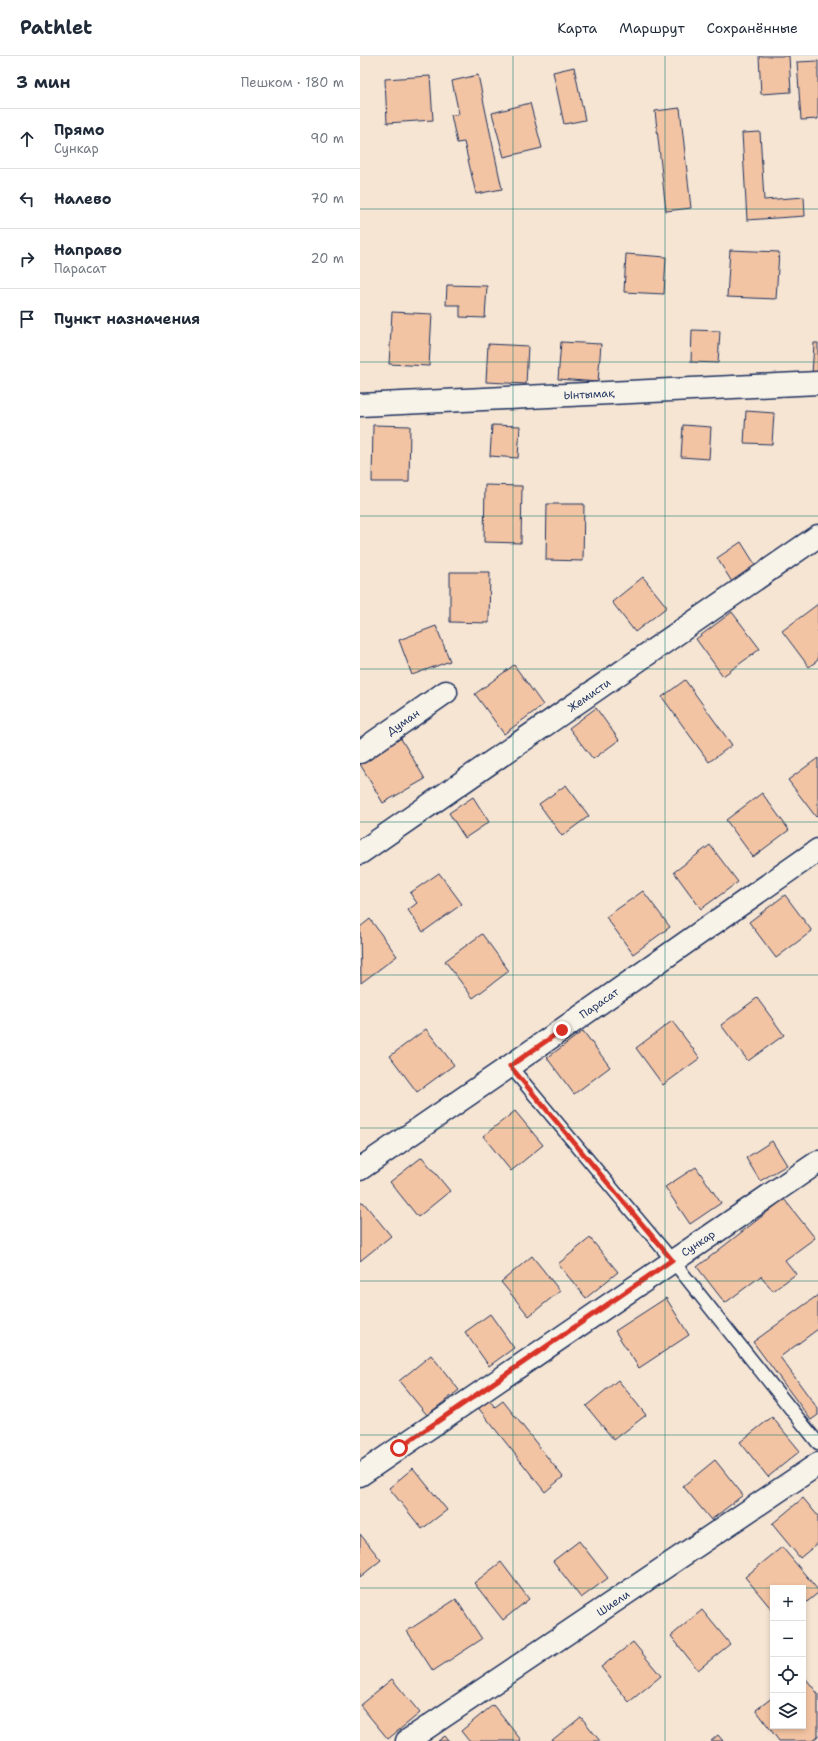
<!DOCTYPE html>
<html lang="ru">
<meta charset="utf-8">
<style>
:root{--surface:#fff;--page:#f6f6f7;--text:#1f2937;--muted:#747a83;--line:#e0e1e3}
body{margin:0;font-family:"Shantell Sans",sans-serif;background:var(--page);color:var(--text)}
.controls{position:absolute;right:12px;bottom:12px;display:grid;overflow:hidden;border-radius:0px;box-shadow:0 2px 6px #0003}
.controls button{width:36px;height:36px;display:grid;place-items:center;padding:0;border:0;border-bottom:1px solid var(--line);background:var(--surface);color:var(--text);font:20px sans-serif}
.stop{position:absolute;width:12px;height:12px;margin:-9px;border:3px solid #d93025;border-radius:50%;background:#fff}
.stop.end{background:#d93025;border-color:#fff;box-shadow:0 1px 4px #0008}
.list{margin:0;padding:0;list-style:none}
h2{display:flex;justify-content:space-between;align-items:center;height:52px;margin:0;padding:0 16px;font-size:17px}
h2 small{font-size:13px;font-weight:400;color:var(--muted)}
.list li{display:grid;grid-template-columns:26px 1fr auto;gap:12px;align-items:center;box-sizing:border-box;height:60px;padding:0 16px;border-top:1px solid var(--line)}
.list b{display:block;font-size:15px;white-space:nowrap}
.list p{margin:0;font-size:13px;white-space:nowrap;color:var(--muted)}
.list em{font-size:13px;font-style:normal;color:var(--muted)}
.icon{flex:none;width:22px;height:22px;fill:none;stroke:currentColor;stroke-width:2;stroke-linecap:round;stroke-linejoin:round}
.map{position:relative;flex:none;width:458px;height:1685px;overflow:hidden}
header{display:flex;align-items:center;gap:24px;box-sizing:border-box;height:56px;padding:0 20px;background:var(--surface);border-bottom:1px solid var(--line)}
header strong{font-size:19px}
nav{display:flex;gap:22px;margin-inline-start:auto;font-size:14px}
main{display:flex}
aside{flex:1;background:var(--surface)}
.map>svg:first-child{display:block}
.building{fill:#f3c4a3;stroke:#1b2f5e}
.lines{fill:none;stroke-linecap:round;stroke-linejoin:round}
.lane-casing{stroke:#1b2f5e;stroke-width:15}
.street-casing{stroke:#1b2f5e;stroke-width:25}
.lane{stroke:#f7f3e8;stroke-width:12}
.street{stroke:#f7f3e8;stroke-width:22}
.route{stroke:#d93025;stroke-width:5}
.grid{fill:none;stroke:#0f766e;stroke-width:1;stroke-opacity:0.55}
.labels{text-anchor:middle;stroke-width:3;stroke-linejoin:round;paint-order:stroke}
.street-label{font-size:11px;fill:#1b2f5e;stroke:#f7f3e8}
</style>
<header>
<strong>Pathlet</strong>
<nav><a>Карта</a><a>Маршрут</a><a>Сохранённые</a></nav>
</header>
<main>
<aside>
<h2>3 мин<small>Пешком · 180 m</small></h2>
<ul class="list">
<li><svg class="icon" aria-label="ahead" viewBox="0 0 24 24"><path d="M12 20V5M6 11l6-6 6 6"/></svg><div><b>Прямо</b><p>Сункар</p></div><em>90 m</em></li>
<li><svg class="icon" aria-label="left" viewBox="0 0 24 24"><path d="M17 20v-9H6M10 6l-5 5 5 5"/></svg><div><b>Налево</b></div><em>70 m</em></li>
<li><svg class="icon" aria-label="right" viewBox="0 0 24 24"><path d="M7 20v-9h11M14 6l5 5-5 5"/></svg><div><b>Направо</b><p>Парасат</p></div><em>20 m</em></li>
<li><svg class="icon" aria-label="arrive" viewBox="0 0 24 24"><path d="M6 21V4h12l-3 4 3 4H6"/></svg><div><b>Пункт назначения</b></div></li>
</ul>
</aside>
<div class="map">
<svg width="458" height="1685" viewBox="0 0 458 1685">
<rect width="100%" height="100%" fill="#f6e5d3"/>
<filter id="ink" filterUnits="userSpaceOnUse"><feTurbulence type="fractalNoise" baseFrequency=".025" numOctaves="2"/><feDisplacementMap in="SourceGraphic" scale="8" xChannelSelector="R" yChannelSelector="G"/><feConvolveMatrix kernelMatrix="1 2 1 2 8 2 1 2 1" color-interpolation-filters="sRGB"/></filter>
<g filter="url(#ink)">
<g class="building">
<path d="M399 0H429L431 36 401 38Z"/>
<path d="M458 5V63L441 64 437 6Z"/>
<path d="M214 11 225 64 204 68 193 16Z"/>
<path d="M118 19 142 133 116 138 104 86 97 87 91 59 99 58 92 25Z"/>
<path d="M70 20 73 64 27 67 25 23Z"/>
<path d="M170 47 182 92 144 101 132 57Z"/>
<path d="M320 52 331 152 306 155 295 55Z"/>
<path d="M400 76 404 144 444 141 445 160 387 164 382 77Z"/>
<path d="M370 194 419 196 416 243 367 241Z"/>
<path d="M266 198 306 201 304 238 264 236Z"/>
<path d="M87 229 127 230 125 262 100 261V249H86Z"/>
<path d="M32 256 72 258 69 310 29 308Z"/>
<path d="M332 274 360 275 358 307 331 306Z"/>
<path d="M201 286 241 288 238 326 198 323Z"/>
<path d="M454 287H458V319L452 318Z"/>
<path d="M128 288 168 290 166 328 126 326Z"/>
<path d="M386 355 414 357 412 388 384 387Z"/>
<path d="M13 369 50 370 49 426H12Z"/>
<path d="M132 369 160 370 158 402 130 400Z"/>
<path d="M323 369 351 371 349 403 321 401Z"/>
<path d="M125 429 162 430 161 487 124 486Z"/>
<path d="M187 448H224L223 505 186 504Z"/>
<path d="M381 486 396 510 372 526 357 502Z"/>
<path d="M90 516H130L129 567 90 566Z"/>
<path d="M283 521 307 551 275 576 252 546Z"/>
<path d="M458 548V604L449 611 422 575Z"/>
<path d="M372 556 400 593 363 620 336 583Z"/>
<path d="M76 570 90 605 52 619 39 584Z"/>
<path d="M154 609 183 649 144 678 115 638Z"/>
<path d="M325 624 372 689 349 706 302 641Z"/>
<path d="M236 652 259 684 233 703 209 672Z"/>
<path d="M40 681 65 723 23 747 0 708V704Z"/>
<path d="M458 702V759L456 761 428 724Z"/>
<path d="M206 729 229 760 202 780 179 748Z"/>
<path d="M402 737 429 774 393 801 366 764Z"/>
<path d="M113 741 129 766 105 782 89 757Z"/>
<path d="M350 789 378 826 341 853 314 816Z"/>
<path d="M79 817 102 848 63 876 48 854 57 847 50 837Z"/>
<path d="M283 835 310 871 273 898 246 861Z"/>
<path d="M425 839 452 875 416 902 389 866Z"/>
<path d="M10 863 37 900 1 927 0 871Z"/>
<path d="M122 878 149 915 113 942 85 905Z"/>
<path d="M397 942 424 979 388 1005 361 969Z"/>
<path d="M312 965 340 1002 303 1029 276 992Z"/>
<path d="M66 973 94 1009 57 1036 30 1000Z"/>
<path d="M223 975 250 1011 214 1038 187 1002Z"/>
<path d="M155 1055 183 1089 151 1115 123 1080Z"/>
<path d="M412 1085 427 1109 400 1125 386 1102Z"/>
<path d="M62 1101 90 1135 58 1161 30 1126Z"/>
<path d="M336 1111 361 1147 330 1168 305 1131Z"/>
<path d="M424 1143 455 1182 425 1204 436 1218 413 1235 401 1220 365 1247 337 1211Z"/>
<path d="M3 1146 31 1180 0 1205V1148Z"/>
<path d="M230 1182 258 1216 226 1242 198 1208Z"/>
<path d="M172 1200 200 1235 169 1260 141 1226Z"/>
<path d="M458 1239V1273L420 1301 458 1353V1359L451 1364 393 1286Z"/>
<path d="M306 1242 329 1279 279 1312 255 1275Z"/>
<path d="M130 1258 154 1292 129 1310 105 1276Z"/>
<path d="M71 1299 99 1334 67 1359 39 1325Z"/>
<path d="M258 1324 286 1359 254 1384 226 1350Z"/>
<path d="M126 1341 135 1351 143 1345 203 1421 185 1436 116 1349Z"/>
<path d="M412 1361 440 1395 408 1421 380 1386Z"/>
<path d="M355 1404 383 1439 351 1464 323 1430Z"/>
<path d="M53 1412 87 1454 62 1473 29 1432Z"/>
<path d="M443 1442 458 1460V1487L440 1502 412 1468Z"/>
<path d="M0 1478 21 1504 0 1521Z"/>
<path d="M219 1485 248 1522 221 1542 193 1505Z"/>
<path d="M422 1491 458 1534V1537L443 1549V1532H413V1555L385 1521Z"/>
<path d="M141 1506 169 1543 143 1564 114 1527Z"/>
<path d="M96 1543 122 1583 73 1615 47 1575Z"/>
<path d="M342 1554 370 1588 338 1614 311 1580Z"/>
<path d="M273 1586 301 1620 269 1646 241 1611Z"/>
<path d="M443 1619 458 1638V1680L452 1685H419L396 1654 413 1641V1670H443Z"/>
<path d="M32 1623 60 1657 28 1683 0 1649Z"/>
<path d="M133 1649 161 1684 159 1685H109L101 1675Z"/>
<path d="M221 1661 240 1685H191Z"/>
<path d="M358 1679 363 1685H351Z"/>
<path d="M85 1680 89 1685H78Z"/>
</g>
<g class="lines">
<g class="lane-casing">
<path id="lane" d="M150 1010 312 1204 458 1387"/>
</g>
<g class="street-casing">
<g id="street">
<path d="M0 349 458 327"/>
<path d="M0 696 86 636"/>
<path d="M0 797 458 480"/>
<path d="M0 1113 150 1010 458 794"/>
<path d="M0 1419 458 1106"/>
<path d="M47 1685 458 1408"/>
</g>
</g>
<use href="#lane" class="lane"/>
<use href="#street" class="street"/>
</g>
</g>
<g class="lines" filter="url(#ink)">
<path class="route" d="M39 1392 312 1204 150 1010 202 974"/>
</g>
<path class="grid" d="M153 0V1685M305 0V1685M0 153H458M0 306H458M0 460H458M0 613H458M0 766H458M0 919H458M0 1072H458M0 1225H458M0 1379H458M0 1532H458"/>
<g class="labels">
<g class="street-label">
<text transform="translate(229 338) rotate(-3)" y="4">Ынтымақ</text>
<text transform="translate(229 639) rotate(-35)" y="4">Жемисти</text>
<text transform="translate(43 666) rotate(-35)" y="4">Думан</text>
<text transform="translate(239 947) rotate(-35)" y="4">Парасат</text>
<text transform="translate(338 1187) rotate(-34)" y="4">Сункар</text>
<text transform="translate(253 1547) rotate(-34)" y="4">Шиели</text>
</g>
</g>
</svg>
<div class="controls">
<button>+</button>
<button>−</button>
<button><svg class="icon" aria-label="locate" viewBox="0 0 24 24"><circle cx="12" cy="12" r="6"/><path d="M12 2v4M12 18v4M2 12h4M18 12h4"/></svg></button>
<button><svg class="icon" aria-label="layers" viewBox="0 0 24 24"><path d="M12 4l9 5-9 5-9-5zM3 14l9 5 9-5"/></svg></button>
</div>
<div class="stop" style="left:39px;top:1392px"></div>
<div class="stop end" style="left:202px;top:974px"></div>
</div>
</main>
